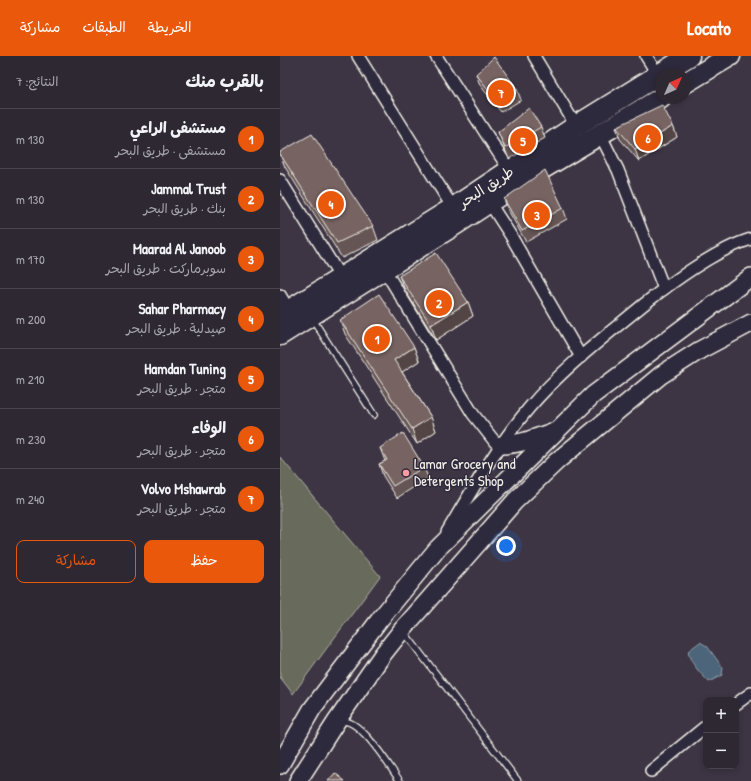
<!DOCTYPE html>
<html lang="ar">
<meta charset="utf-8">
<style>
:root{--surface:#2e2833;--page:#36303b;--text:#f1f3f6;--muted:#a7a6ac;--line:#49444e;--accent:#ea580c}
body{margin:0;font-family:"Patrick Hand","Playpen Sans Arabic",sans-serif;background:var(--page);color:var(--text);direction:rtl}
.controls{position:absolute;right:12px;bottom:12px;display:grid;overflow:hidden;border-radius:8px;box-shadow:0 2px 6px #0003}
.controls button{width:36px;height:36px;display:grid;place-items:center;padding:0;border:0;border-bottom:1px solid var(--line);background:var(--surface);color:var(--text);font:20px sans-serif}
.compass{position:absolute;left:375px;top:12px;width:36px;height:36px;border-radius:50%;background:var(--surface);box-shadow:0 2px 6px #0003;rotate:45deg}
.you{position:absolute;left:226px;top:490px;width:14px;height:14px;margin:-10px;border:3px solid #fff;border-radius:50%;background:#1a73e8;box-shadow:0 0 0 6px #1a73e833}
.badge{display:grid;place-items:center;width:26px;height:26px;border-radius:50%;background:var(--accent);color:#fff;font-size:13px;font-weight:700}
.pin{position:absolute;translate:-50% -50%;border:2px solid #fff;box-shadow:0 1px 4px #0006}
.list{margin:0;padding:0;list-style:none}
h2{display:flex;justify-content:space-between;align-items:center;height:52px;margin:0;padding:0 16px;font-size:17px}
h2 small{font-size:13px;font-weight:400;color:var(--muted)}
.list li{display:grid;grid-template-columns:26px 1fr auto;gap:12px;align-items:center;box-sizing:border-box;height:60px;padding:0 16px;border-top:1px solid var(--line)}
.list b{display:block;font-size:15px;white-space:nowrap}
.list p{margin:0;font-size:13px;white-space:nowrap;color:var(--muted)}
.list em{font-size:13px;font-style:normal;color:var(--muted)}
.actions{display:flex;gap:8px;padding:12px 16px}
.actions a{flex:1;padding:9px 0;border:1px solid var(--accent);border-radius:8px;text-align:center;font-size:14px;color:var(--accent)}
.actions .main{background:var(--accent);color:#fff}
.map{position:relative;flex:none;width:471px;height:725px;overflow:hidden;direction:ltr}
header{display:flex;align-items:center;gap:24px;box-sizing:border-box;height:56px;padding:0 20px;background:var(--accent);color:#fff}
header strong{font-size:19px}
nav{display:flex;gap:22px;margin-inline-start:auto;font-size:14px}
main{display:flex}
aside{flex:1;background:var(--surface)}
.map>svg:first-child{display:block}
.green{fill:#686a5c;stroke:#aeaea2}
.water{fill:#4e657a;stroke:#909da6}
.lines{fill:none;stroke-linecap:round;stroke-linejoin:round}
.lane-casing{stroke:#f4f1e8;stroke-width:8}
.street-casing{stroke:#f4f1e8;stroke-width:14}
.primary-casing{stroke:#f4f1e8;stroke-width:20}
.highway-casing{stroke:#f4f1e8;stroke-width:23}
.lane{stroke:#2f2a3d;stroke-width:5.5}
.street{stroke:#2f2a3d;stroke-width:11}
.primary{stroke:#2f2a3d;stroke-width:17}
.highway{stroke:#2f2a3d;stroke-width:20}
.wall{fill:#655554;stroke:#f4f1e8}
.shaded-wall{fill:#534545;stroke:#f4f1e8}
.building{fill:#766362;stroke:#f4f1e8}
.poi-dot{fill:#ff9aa2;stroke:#2f2a3d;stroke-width:1.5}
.labels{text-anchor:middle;stroke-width:3;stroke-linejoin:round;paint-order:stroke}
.street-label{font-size:15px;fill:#f4f1e8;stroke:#2f2a3d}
.poi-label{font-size:15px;fill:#f4f1e8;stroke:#2f2a3d;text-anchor:start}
</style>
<header>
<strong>Locato</strong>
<nav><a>الخريطة</a><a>الطبقات</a><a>مشاركة</a></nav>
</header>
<main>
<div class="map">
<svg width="471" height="725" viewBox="0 0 471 725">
<rect width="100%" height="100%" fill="#3d3544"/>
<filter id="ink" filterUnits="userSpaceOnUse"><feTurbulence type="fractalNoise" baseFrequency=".025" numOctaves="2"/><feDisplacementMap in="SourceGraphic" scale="8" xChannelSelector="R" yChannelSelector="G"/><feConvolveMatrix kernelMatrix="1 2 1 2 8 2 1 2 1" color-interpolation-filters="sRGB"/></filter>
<g filter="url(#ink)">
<path class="green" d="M0 401 100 520 13 638 0 621Z"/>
<path class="water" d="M420 586 427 590 443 612 442 619 429 626C421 618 409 606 408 595Z"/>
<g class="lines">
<g class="lane-casing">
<g id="lane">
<path d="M32 262 94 359"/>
<path d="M124 576 238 725"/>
<path d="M62 665C81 663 109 710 120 725"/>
</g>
</g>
<g class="street-casing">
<g id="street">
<path d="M78 0 173 152"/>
<path d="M156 0 230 115"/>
<path d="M254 0 296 70"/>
<path d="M366 0 378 19"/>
<path d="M320 78 338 114 384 233"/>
<path d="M0 124 61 222"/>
<path d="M209 146 231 180 301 301"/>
<path d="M104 213 193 358 215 386 221 389"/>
<path d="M0 239 9 254"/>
<path d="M167 476C192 434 217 390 249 352 282 313 323 282 363 249 392 226 435 194 471 183"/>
<path d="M456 648 471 637"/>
<path d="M371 715 426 670"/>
</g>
</g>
<g class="primary-casing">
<g id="primary">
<path d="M221 389C239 389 255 382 272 376"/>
<path d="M0 709 32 653 100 563 158 492 313 339 471 221"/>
<path d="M18 725 56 666 103 598 122 574 235 445 277 405 381 319 420 294 471 267"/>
</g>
</g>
<g class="highway-casing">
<g id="highway">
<path d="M405 27 450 0"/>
<path d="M0 260 173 152 296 70 409 0"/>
<path d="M0 279 176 168 240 126 381 42"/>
</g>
</g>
<use href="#lane" class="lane"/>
<use href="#street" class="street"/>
<use href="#primary" class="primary"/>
<use href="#highway" class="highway"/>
</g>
<g class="wall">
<path d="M196 18 237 33 241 44 221 56 200 29Z"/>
<path d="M393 70 397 81 359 105 340 83 336 71Z"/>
<path d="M261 71 265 82 229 103 218 76Z"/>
<path d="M0 98 93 170 98 184 62 202 5 111Z"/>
<path d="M224 143 283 152 287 163 246 186 228 154Z"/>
<path d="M119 220 188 246 193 260 156 284 125 234Z"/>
<path d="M60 264 134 291 139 305 122 316 151 361 156 375 137 388 65 278Z"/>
<path d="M100 392 144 411 148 422 117 442 103 420 99 408 105 405Z"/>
</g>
<g class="shaded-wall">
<path d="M393 70 397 81 359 105 355 93Z"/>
<path d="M188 246 193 260 156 284 151 269Z"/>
<path d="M134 291 139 305 119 318 114 304Z"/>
<path d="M151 361 156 375 137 388 132 373Z"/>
</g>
<g class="building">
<path d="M214 1 237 33 217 45 196 18Z"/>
<path d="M382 49 393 70 355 93 336 71Z"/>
<path d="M249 52 261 71 225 92 218 76Z"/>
<path d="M32 78 93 170 57 187 0 98V96Z"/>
<path d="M265 114 283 152 242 175 224 143Z"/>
<path d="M156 197 188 246 151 269 119 220Z"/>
<path d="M99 238 134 291 114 304 151 361 132 373 60 264Z"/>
<path d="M123 377 144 411 113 430 99 408 107 404 100 392Z"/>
<path d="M55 717 65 725H48Z"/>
</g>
</g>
<circle class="poi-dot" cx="126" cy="417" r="4"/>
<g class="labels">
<g class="street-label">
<text transform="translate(206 131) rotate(-33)" y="5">طريق البحر</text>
</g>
<g class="poi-label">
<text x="134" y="413">Lamar Grocery and<tspan x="134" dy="17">Detergents Shop</tspan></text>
</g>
</g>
</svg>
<div class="controls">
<button>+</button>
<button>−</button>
</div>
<svg class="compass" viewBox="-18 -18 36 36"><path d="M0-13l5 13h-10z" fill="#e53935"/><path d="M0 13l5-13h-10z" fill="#a7a6ac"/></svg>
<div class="you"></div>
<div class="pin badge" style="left:97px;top:283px">1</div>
<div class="pin badge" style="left:159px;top:247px">2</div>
<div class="pin badge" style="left:257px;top:159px">3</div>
<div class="pin badge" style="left:51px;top:148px">4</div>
<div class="pin badge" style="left:243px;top:85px">5</div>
<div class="pin badge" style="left:368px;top:82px">6</div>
<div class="pin badge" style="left:221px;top:37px">7</div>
</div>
<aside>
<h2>بالقرب منك<small>النتائج: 7</small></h2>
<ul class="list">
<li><span class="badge">1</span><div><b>مستشفى الراعي</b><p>مستشفى · طريق البحر</p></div><em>130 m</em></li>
<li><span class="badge">2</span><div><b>Jammal Trust</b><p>بنك · طريق البحر</p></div><em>130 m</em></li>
<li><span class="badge">3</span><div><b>Maarad Al Janoob</b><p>سوبرماركت · طريق البحر</p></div><em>170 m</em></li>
<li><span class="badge">4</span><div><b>Sahar Pharmacy</b><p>صيدلية · طريق البحر</p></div><em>200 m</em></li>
<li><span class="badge">5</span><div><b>Hamdan Tuning</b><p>متجر · طريق البحر</p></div><em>210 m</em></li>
<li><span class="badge">6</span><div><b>الوفاء</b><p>متجر · طريق البحر</p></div><em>230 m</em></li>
<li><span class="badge">7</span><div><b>Volvo Mshawrab</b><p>متجر · طريق البحر</p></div><em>240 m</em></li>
</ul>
<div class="actions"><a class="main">حفظ</a><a>مشاركة</a></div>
</aside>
</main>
